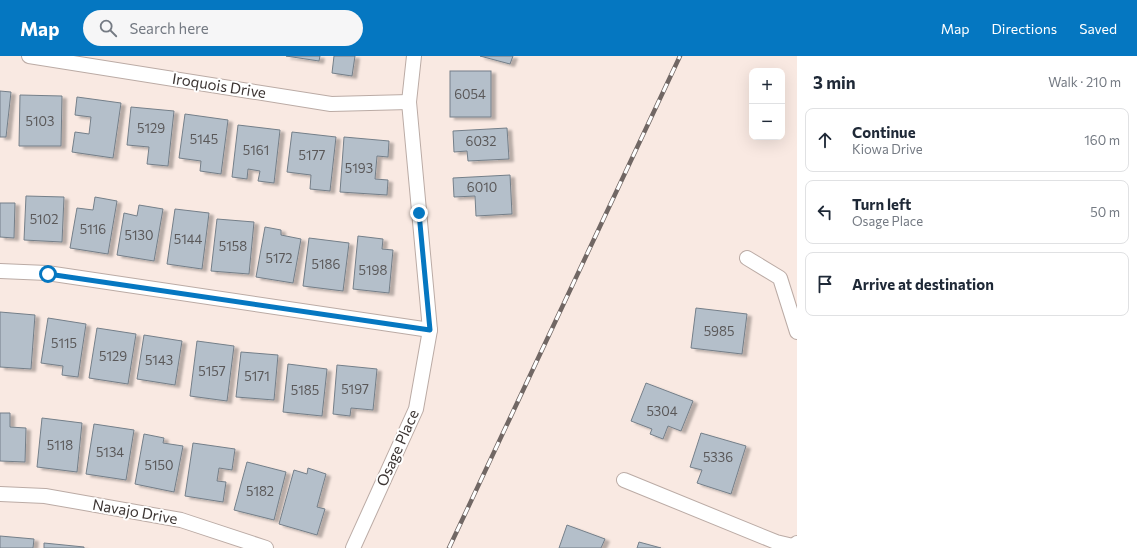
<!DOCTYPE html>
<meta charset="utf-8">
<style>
:root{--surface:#fff;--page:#f6f6f7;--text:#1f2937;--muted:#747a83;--line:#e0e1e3;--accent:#0577c1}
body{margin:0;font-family:Commissioner,sans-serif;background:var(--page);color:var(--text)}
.controls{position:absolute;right:12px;top:12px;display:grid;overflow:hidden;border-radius:8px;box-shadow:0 4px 16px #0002}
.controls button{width:36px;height:36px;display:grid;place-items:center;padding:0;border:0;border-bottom:1px solid var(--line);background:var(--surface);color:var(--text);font:20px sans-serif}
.stop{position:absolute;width:12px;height:12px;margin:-9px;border:3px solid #0577c1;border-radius:50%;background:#fff}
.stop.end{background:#0577c1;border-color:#fff;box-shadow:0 1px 4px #0008}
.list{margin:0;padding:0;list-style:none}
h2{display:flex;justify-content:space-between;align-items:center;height:52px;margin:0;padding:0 16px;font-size:17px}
h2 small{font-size:13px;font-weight:400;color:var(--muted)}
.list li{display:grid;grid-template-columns:26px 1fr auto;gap:12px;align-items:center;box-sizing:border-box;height:64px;margin:0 8px 8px;padding:0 8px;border:1px solid var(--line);border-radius:8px}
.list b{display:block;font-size:15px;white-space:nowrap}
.list p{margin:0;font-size:13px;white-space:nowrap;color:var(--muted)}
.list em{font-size:13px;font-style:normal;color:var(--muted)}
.icon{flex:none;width:22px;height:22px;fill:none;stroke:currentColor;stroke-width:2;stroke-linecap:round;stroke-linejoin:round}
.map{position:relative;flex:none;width:797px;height:492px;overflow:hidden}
header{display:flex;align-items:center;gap:24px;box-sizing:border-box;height:56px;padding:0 20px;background:var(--accent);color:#fff}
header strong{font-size:19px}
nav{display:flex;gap:22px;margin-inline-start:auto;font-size:14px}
.search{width:280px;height:36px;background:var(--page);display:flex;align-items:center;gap:10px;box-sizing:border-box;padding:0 14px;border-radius:22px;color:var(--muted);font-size:15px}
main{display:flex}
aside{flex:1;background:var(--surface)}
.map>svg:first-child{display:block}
.building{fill:#b4bfca;stroke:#747f89;filter:url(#shadow)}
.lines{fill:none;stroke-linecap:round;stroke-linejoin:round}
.street-casing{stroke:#bbaba5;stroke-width:16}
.street{stroke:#fff;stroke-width:14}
.rail-casing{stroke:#716764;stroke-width:4.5}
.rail{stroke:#fff;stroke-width:3;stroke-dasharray:9;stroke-linecap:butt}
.route{stroke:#0577c1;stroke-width:5}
.labels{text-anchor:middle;stroke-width:4;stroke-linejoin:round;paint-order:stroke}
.number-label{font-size:13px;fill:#5a5859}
.street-label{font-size:15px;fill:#3c3533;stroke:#fff}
</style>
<header>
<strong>Map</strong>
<div class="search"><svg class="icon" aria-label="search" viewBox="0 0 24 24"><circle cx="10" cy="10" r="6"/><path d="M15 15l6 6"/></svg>Search here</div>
<nav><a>Map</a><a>Directions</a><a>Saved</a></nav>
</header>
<main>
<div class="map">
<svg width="797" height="492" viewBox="0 0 797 492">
<defs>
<filter id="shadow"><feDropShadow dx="4.5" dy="2.5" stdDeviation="1" flood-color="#0004"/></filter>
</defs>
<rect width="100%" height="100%" fill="#f9e9e2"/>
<g class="building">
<path d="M286 0H320L319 5Z"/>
<path d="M334 0H355L352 20 332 17Z"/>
<path d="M480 0H513L510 8Z"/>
<rect x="450" y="15" width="41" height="46"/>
<path d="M0 35 11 36 6 81H0Z"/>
<path d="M20 39 62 40 61 90H19Z"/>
<path d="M77 41 121 47 113 102 72 96 75 76 89 78 91 61 75 59Z"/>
<path d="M131 51 174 55 168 110 147 108 149 91 127 89Z"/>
<path d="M185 58 228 64 221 118 200 115 201 105 179 102Z"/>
<path d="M238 69 280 74 274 127 258 125 260 115 248 113 247 123 232 121Z"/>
<path d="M507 72 509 103 468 105 467 95 454 96 453 75Z"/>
<path d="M292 76 336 81 330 135 310 133 311 119 287 116Z"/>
<path d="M344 81 389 85 388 101 377 100 375 123 388 124 387 139 340 136Z"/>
<path d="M510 119 512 158 476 160 475 140 454 141 453 122Z"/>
<path d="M26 140 64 141 62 186 24 184Z"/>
<path d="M95 141 117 145 108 198 70 192 77 152 93 154Z"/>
<path d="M0 147H15L14 182 0 181Z"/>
<path d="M139 149 163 153 154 205 117 199 124 157 137 160Z"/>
<path d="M175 153 209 157 202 213 167 208Z"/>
<path d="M217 163 254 166 249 218 211 215Z"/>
<path d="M265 171 281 174V179L301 183 293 227 256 221Z"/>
<path d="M358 180 383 183 382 193 393 194 389 237 353 233Z"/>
<path d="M309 182 349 187 343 235 303 230Z"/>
<path d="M696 252 747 258 742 298 691 292Z"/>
<path d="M0 256 35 259 31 313 0 311Z"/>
<path d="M48 262 86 268 78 321 62 319 63 310 41 307Z"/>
<path d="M97 272 136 278 128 328 89 322Z"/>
<path d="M144 279 182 285 175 329 137 323Z"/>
<path d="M197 285 234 290 227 345 190 340Z"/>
<path d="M241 296 278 299 274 344 236 341Z"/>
<path d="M288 308 327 313 322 360 283 356Z"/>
<path d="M337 309 377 313 373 354 351 352 350 360 333 358Z"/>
<path d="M646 327 693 345 681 375 668 370 663 383 650 378 652 373 631 365Z"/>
<path d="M0 357H10V371L26 372 25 406 0 405Z"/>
<path d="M42 362 82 367 77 416 37 411Z"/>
<path d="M94 368 134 374 126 424 86 418Z"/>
<path d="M701 377 746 390 731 438 697 427 702 414 690 411Z"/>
<path d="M144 378 164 382 163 387 183 390 174 436 135 428Z"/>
<path d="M193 387 235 393 232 414 219 412 217 425 226 426 223 446 185 440Z"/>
<path d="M247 406 286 416 274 464 234 454Z"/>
<path d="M308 412 326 418 317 451 325 453 317 479 279 468 294 414 307 418Z"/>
<path d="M567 469 605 483 601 492H559Z"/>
<path d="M0 480 34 483 33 492H0Z"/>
<path d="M639 486 661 492H637Z"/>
<path d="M44 487 84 491V492H44Z"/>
</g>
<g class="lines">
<g class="street-casing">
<g id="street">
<path d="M29 0 331 48 409 46"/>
<path d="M747 202 780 222 797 276"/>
<path d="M0 215 47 217 430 274"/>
<path d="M624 424 776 486 793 490 797 487"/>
<path d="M0 438 45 440 181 464 266 492"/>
<path d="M353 492 416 353 430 274 409 46 414 0"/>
</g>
</g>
<use href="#street" class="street"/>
<g class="rail-casing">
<path id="rail" d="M449 492 680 0"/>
</g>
<use href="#rail" class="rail"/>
</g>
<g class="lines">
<path class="route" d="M48 218 430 274 419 157"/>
</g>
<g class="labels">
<g class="number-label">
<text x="470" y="43">6054</text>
<text x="40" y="70">5103</text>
<text x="151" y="77">5129</text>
<text x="204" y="88">5145</text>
<text x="481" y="90">6032</text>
<text x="256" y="99">5161</text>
<text x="312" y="104">5177</text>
<text x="359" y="117">5193</text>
<text x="482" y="136">6010</text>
<text x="44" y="168">5102</text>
<text x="93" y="178">5116</text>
<text x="139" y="184">5130</text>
<text x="188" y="188">5144</text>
<text x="233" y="195">5158</text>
<text x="279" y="207">5172</text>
<text x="326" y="213">5186</text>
<text x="373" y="219">5198</text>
<text x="719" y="280">5985</text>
<text x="64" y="292">5115</text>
<text x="113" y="305">5129</text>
<text x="159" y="309">5143</text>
<text x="212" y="320">5157</text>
<text x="257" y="325">5171</text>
<text x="355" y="338">5197</text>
<text x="305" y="339">5185</text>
<text x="662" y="360">5304</text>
<text x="60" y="394">5118</text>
<text x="110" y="401">5134</text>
<text x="718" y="406">5336</text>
<text x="159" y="414">5150</text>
<text x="260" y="440">5182</text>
</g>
<g class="street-label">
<text transform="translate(219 30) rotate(9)" y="5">Iroquois Drive</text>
<text transform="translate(398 392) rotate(-66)" y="5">Osage Place</text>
<text transform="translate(135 456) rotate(10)" y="5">Navajo Drive</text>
</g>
</g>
</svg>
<div class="controls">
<button>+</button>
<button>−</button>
</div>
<div class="stop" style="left:48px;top:218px"></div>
<div class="stop end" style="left:419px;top:157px"></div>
</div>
<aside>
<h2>3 min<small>Walk · 210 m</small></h2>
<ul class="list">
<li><svg class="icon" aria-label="ahead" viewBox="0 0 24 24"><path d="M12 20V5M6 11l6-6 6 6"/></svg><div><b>Continue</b><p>Kiowa Drive</p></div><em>160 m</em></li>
<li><svg class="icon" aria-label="left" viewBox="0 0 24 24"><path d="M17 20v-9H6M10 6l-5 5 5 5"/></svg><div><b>Turn left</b><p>Osage Place</p></div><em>50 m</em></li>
<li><svg class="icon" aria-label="arrive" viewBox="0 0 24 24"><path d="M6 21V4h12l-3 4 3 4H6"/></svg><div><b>Arrive at destination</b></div></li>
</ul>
</aside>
</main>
